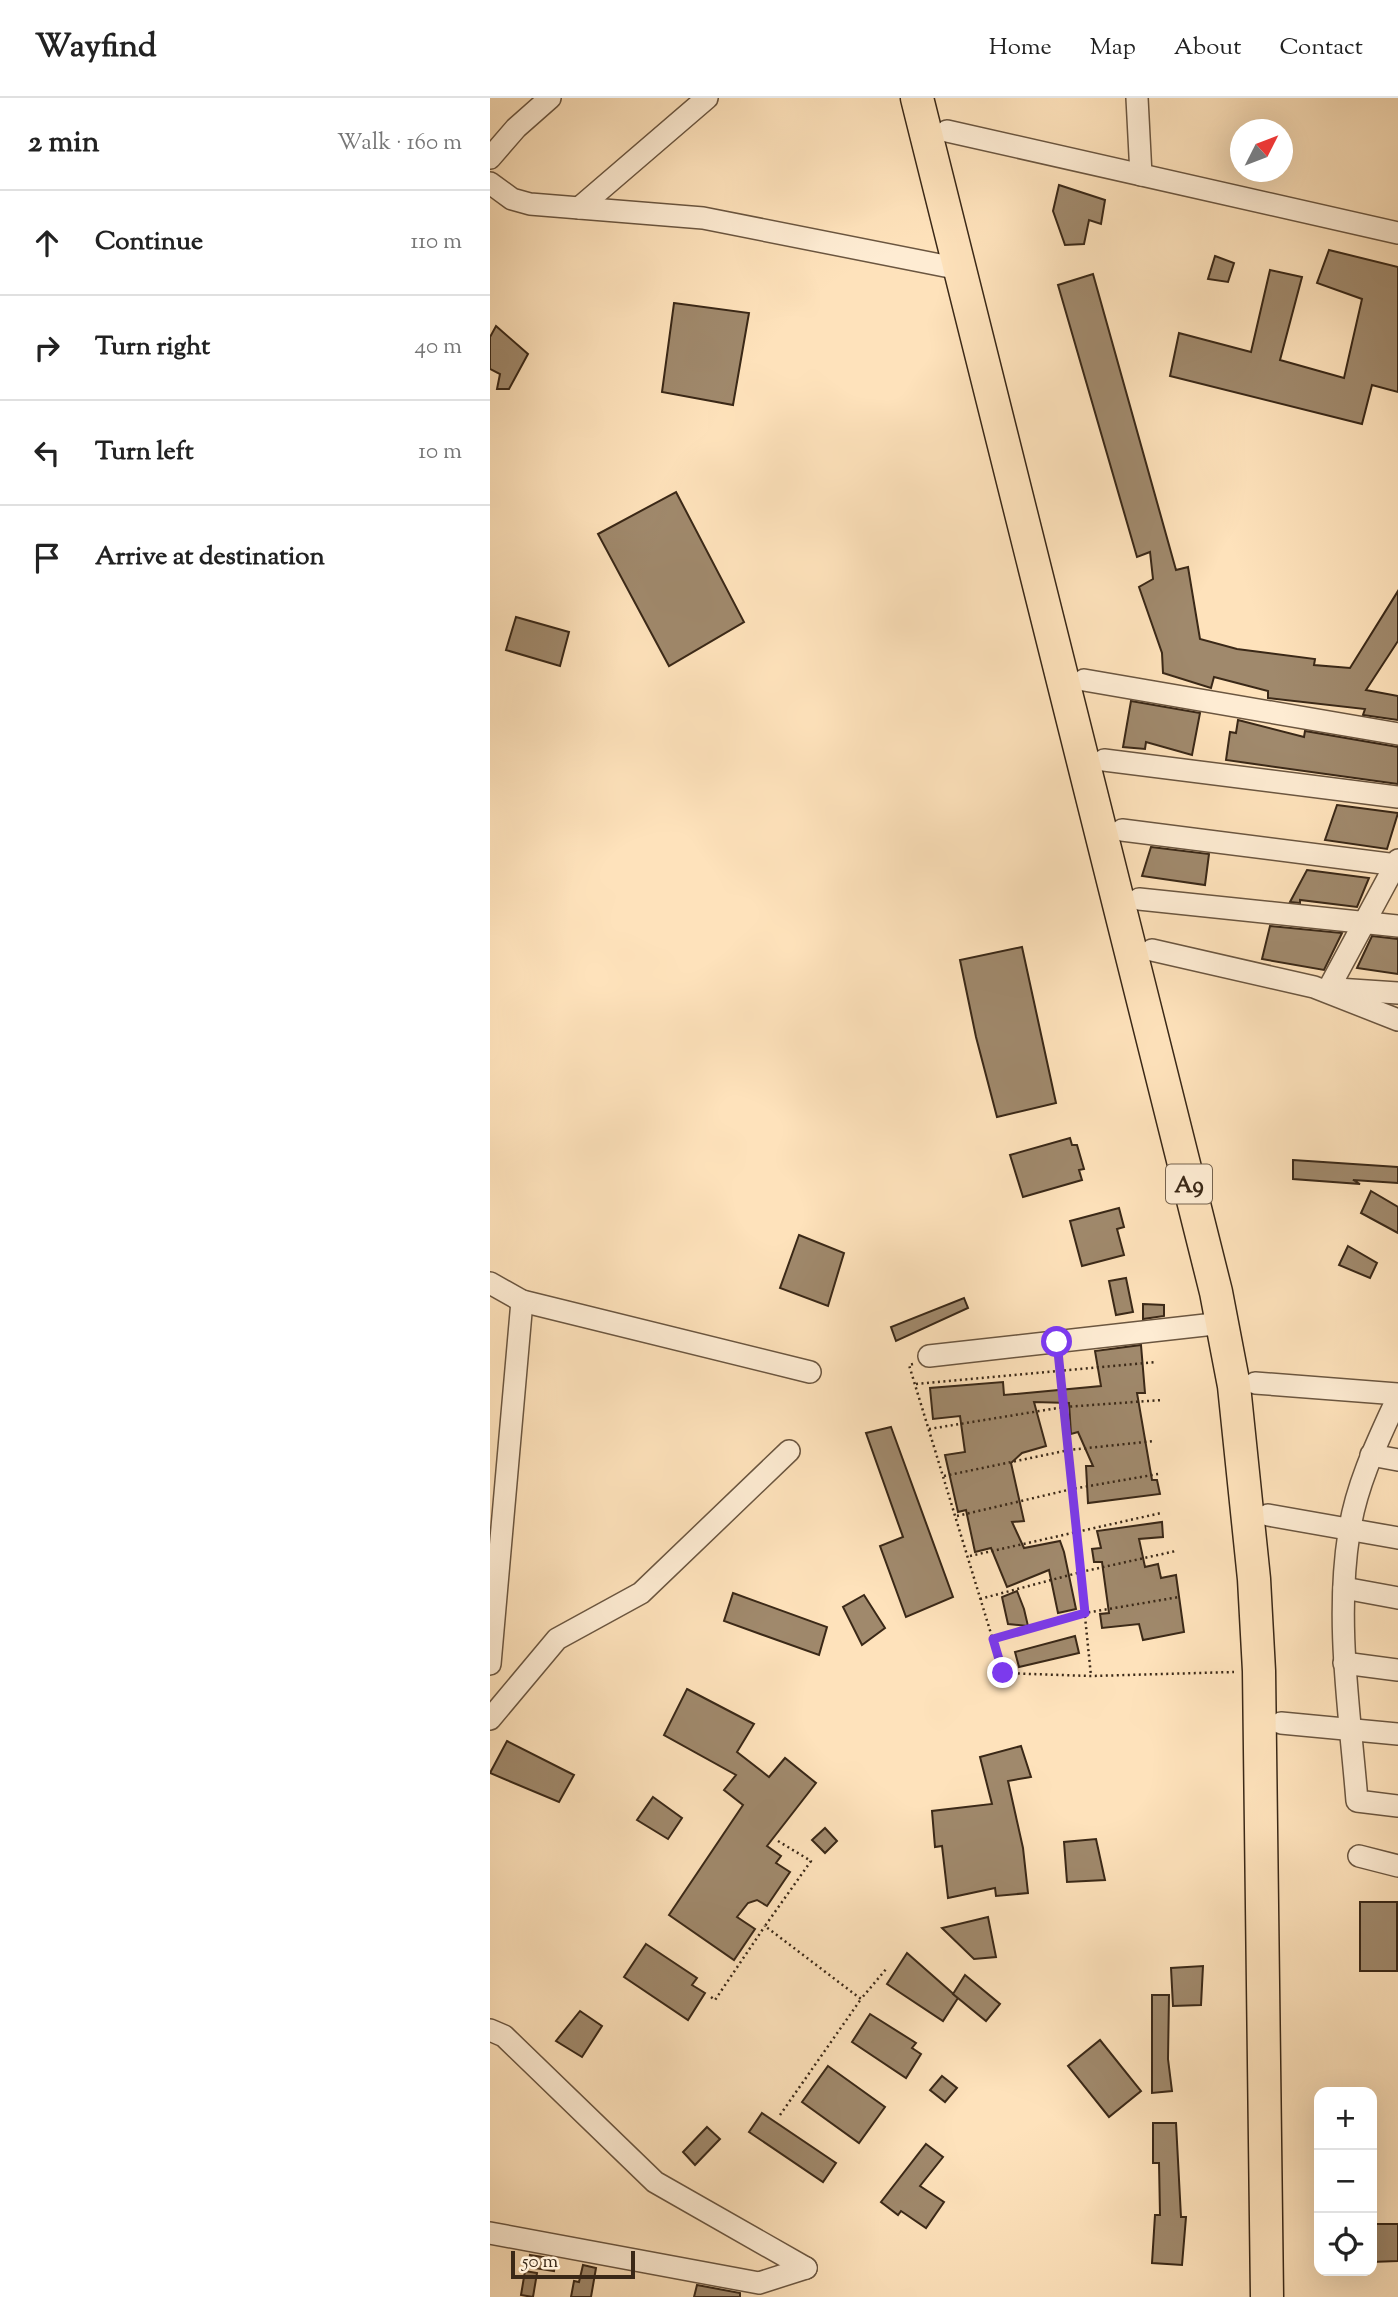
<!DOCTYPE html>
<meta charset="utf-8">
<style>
:root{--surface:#fff;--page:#f2f2f2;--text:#222;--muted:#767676;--line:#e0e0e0}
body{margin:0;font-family:"Sorts Mill Goudy",serif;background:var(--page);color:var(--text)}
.controls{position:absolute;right:21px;bottom:21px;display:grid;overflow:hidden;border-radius:14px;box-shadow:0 7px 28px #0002}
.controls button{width:63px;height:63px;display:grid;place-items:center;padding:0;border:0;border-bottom:2px solid var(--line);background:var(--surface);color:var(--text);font:35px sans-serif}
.compass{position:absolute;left:740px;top:21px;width:63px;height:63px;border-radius:50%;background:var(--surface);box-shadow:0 7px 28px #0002;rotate:48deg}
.scale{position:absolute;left:21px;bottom:18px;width:124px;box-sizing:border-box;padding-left:7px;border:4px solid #3a2817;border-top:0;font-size:19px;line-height:24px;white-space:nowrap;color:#3a2817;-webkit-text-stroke:5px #feecd3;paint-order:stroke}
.stop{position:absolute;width:21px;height:21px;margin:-16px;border:5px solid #7c3aed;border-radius:50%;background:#fff}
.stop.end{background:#7c3aed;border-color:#fff;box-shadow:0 2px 7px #0008}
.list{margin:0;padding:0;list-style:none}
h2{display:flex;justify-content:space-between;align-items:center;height:91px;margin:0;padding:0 28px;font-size:30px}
h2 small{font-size:23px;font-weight:400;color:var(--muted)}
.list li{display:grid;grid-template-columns:46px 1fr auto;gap:21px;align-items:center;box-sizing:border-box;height:105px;padding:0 28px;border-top:2px solid var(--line)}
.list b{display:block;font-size:26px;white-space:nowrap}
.list em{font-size:23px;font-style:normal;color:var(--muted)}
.icon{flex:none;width:38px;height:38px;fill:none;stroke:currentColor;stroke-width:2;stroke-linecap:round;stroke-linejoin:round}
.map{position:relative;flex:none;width:908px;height:2199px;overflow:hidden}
header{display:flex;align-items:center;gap:42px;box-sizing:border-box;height:98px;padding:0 35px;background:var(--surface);border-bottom:2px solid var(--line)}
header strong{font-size:33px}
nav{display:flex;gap:38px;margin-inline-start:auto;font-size:24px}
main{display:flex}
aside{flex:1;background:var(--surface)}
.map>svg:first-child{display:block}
.building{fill:#a0896c;stroke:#3a2817;stroke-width:2}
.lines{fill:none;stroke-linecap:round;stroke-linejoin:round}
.minor-casing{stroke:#6b5640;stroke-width:24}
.highway-casing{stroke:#3a2817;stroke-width:35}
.path{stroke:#3a2817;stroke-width:2.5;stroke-dasharray:2 3.5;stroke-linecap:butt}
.minor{stroke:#feecd3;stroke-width:21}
.highway{stroke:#fee2bb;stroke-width:32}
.route{stroke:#7c3aed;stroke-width:9}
.labels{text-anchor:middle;stroke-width:5;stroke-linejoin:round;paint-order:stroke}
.shield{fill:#feecd3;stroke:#75634f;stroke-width:2}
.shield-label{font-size:23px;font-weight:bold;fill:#3a2817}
</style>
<header>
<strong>Wayfind</strong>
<nav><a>Home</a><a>Map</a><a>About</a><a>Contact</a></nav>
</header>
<main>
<aside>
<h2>2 min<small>Walk · 160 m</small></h2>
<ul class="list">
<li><svg class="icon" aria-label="ahead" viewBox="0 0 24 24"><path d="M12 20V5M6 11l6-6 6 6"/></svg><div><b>Continue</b></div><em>110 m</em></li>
<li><svg class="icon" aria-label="right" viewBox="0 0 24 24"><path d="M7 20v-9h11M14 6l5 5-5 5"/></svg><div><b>Turn right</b></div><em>40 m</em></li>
<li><svg class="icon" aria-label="left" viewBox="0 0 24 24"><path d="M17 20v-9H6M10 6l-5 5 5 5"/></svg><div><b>Turn left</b></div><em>10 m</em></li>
<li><svg class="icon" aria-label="arrive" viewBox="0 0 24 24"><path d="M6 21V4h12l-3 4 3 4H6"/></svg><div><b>Arrive at destination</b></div></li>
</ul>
</aside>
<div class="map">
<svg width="908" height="2199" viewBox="0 0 908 2199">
<rect width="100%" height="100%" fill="#fee2bb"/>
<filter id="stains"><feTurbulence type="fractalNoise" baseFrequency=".00286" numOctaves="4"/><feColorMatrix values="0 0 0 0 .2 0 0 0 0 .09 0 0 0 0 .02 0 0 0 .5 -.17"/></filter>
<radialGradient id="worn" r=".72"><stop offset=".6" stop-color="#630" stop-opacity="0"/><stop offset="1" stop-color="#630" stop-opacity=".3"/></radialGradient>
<g class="building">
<path d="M569 87 615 102 611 126 599 122 594 146 575 147 563 113Z"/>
<path d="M839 152 908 169V294L882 287 872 326 680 278 689 235 761 254 780 172 812 179 790 262 854 280 872 201 827 185Z"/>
<path d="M725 158 744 165 738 184 718 181Z"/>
<path d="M603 176 686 472 698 469 710 541 747 551 825 561 824 567 860 570 908 493V543L876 592 908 598V622L873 617 875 611 778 600V593L724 579 721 590 673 575 672 555 649 489 663 481 660 454 647 459 568 187Z"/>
<path d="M184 205 259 215 243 307 172 294Z"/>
<path d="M6 228 38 256 19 291H7L10 276 0 271V239Z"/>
<path d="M186 394 254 524 179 568 108 436Z"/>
<path d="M26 519 79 534 70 568 16 552Z"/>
<path d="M641 603 710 615 702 657 656 644 655 651 633 649Z"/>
<path d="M748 622 814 639 815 633 908 649V686L736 662 740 634 746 635Z"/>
<path d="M847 707 908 715 897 751 835 742Z"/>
<path d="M661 749 719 756 715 787 652 778Z"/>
<path d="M817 772 879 780 867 809 810 802V805L800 804Z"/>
<path d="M780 828 852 835 834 872 772 861Z"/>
<path d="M882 838 908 841V876L867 870Z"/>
<path d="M532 849 566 1005 507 1019 486 939 470 862Z"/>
<path d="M580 1040 582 1047H587L594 1071 589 1072 592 1082 533 1099 520 1057Z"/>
<path d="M803 1062 908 1069V1085L863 1082 870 1086 803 1081Z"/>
<path d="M881 1093 908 1109V1135L871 1115Z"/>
<path d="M629 1110 634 1129 627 1131 634 1157 592 1168 580 1123Z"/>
<path d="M309 1137 354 1155 338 1208 290 1190Z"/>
<path d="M858 1148 887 1165 880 1180 849 1167Z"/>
<path d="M636 1180 643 1214 626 1217 619 1183Z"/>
<path d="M474 1200 478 1210 406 1243 401 1229Z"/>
<path d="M653 1206 674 1207V1218L653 1221Z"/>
<path d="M651 1247 655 1295H647L662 1382H667L670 1396 598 1405 596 1368H603L588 1334 581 1336 579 1305 544 1304 556 1348 532 1355 521 1365 534 1423 522 1424 534 1450 570 1443 574 1454 586 1511 568 1515 559 1472 517 1489 501 1450 485 1454 476 1412 468 1414 455 1357 475 1354 470 1318 443 1321 440 1290 513 1284 514 1297 611 1288 605 1253Z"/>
<path d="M401 1329 463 1499 416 1519 390 1448 413 1439 376 1335Z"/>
<path d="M672 1424 673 1439 649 1441 655 1469 668 1466 671 1480 686 1477 694 1534 653 1542 649 1526 612 1530 610 1516 619 1515 612 1464H604L602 1451 611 1450 607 1433Z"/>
<path d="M527 1493 534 1511 538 1528 518 1526 512 1499Z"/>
<path d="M243 1495 337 1529 329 1557 234 1523Z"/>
<path d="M374 1497 395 1530 372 1547 353 1509Z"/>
<path d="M585 1538 589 1555 529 1569 525 1554Z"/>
<path d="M197 1591 264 1626 247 1654 279 1679 295 1660 326 1685 277 1748 291 1758 286 1765 300 1774 277 1808 267 1802 258 1805 247 1819 265 1831 244 1862 179 1817 253 1707 234 1692 246 1677 174 1637Z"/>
<path d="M17 1643 84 1677 69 1704 0 1675Z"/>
<path d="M531 1648 541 1679 518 1683 533 1750 538 1795 506 1798 505 1790 458 1800 452 1748 445 1749 442 1713 502 1706 490 1659Z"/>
<path d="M163 1699 192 1720 178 1741 147 1722Z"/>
<path d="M335 1730 347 1743 335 1755 322 1742Z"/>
<path d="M606 1741 615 1782 577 1784 574 1744Z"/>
<rect x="870" y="1804" width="37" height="69"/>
<path d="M498 1819 506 1859 484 1861 452 1830Z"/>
<path d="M156 1846 207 1880 202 1887 215 1895 198 1922 134 1879Z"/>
<path d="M417 1855 468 1900 453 1923 397 1886Z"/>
<path d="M713 1868 711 1907 683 1908 681 1870Z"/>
<path d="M475 1877 510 1906 496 1923 463 1896Z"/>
<path d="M662 1897H679L678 1961 682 1993 662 1995Z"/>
<path d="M90 1913 112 1928 92 1959 66 1943Z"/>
<path d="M380 1916 426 1945 422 1950 431 1956 416 1980 362 1944Z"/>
<path d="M610 1942 651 1993 619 2019 578 1968Z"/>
<path d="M338 1968 395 2009 369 2045 312 2004Z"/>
<path d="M452 1978 467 1990 455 2004 440 1992Z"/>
<path d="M272 2015 346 2065 333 2084 259 2034Z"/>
<path d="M663 2025H686L691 2119H696L692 2167 662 2165 665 2117H670L669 2065H663Z"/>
<path d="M217 2029 230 2041 205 2067 193 2054Z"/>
<path d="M436 2046 453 2059 430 2088 454 2104 436 2130 411 2113 408 2117 391 2104Z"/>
<path d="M882 2126H908V2163L882 2164Z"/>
<path d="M40 2157 66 2161 64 2173 38 2169Z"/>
<path d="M93 2167 106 2170 101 2199H81L84 2183 89 2184Z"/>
<path d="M35 2173 47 2175 43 2199 31 2197Z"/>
<path d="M207 2187 250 2195V2199H204Z"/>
</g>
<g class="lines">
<g class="minor-casing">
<g id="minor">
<path d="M647 0 651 77"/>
<path d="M457 33 908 135"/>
<path d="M0 60 26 30 60 0"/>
<path d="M0 85 22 101 40 106 213 120 470 171"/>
<path d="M89 110 217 0"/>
<path d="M594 582 908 636"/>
<path d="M614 662 908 699"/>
<path d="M632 732 908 767"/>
<path d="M649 801 908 828"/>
<path d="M662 852 824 889 908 922"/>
<path d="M839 890 908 762"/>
<path d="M847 891 908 895"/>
<path d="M0 1185 32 1203 320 1274"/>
<path d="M439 1258 733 1225"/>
<path d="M765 1285 908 1296"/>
<path d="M908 1299C888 1342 866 1387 859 1435 845 1524 860 1615 867 1703L908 1708"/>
<path d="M881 1357 908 1362"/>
<path d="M778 1417 908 1440"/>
<path d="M854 1490 908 1500"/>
<path d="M854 1565 908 1572"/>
<path d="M0 1566 32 1203"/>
<path d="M0 1621 67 1541 151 1495 299 1353"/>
<path d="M791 1625 908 1636"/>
<path d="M869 1758 908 1768"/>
<path d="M0 1932 14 1938 165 2084 316 2170"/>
<path d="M0 2135 269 2185 316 2170"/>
</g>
</g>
<g class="highway-casing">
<path id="highway" d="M427 0 726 1194 744 1288 764 1481 769 1573 777 2199"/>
</g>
<g class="path">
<path d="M569 1261 601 1578"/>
<path d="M423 1266 419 1267 513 1575 601 1578 744 1574"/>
<path d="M426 1286 667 1264"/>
<path d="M439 1331 574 1309 672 1302"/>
<path d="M454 1378 579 1352 664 1343"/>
<path d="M467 1418 582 1391 668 1376"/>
<path d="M480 1458 671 1415"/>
<path d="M490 1501 591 1474 686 1453"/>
<path d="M503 1541 595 1515 689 1499"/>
<path d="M288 1743 321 1763 275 1828 371 1901 397 1870"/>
<path d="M221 1899 225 1902 275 1828"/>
<path d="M290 2017 371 1901"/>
</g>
<use href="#minor" class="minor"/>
<use href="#highway" class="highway"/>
</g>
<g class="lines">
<path class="route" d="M513 1575 503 1541 595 1515 567 1244"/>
</g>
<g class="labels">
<rect class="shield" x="676" y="1066.5" width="46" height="39" rx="5"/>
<g class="shield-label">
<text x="699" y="1094">A9</text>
</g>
</g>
<rect width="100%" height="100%" filter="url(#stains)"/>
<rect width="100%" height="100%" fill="url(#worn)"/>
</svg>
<div class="controls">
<button>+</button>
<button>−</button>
<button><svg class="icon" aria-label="locate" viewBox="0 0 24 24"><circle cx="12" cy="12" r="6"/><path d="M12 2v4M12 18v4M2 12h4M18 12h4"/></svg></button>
</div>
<svg class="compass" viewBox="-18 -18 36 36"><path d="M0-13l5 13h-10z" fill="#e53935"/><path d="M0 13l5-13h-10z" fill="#767676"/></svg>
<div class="scale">50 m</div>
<div class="stop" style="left:567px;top:1244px"></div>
<div class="stop end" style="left:513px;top:1575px"></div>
</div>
</main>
